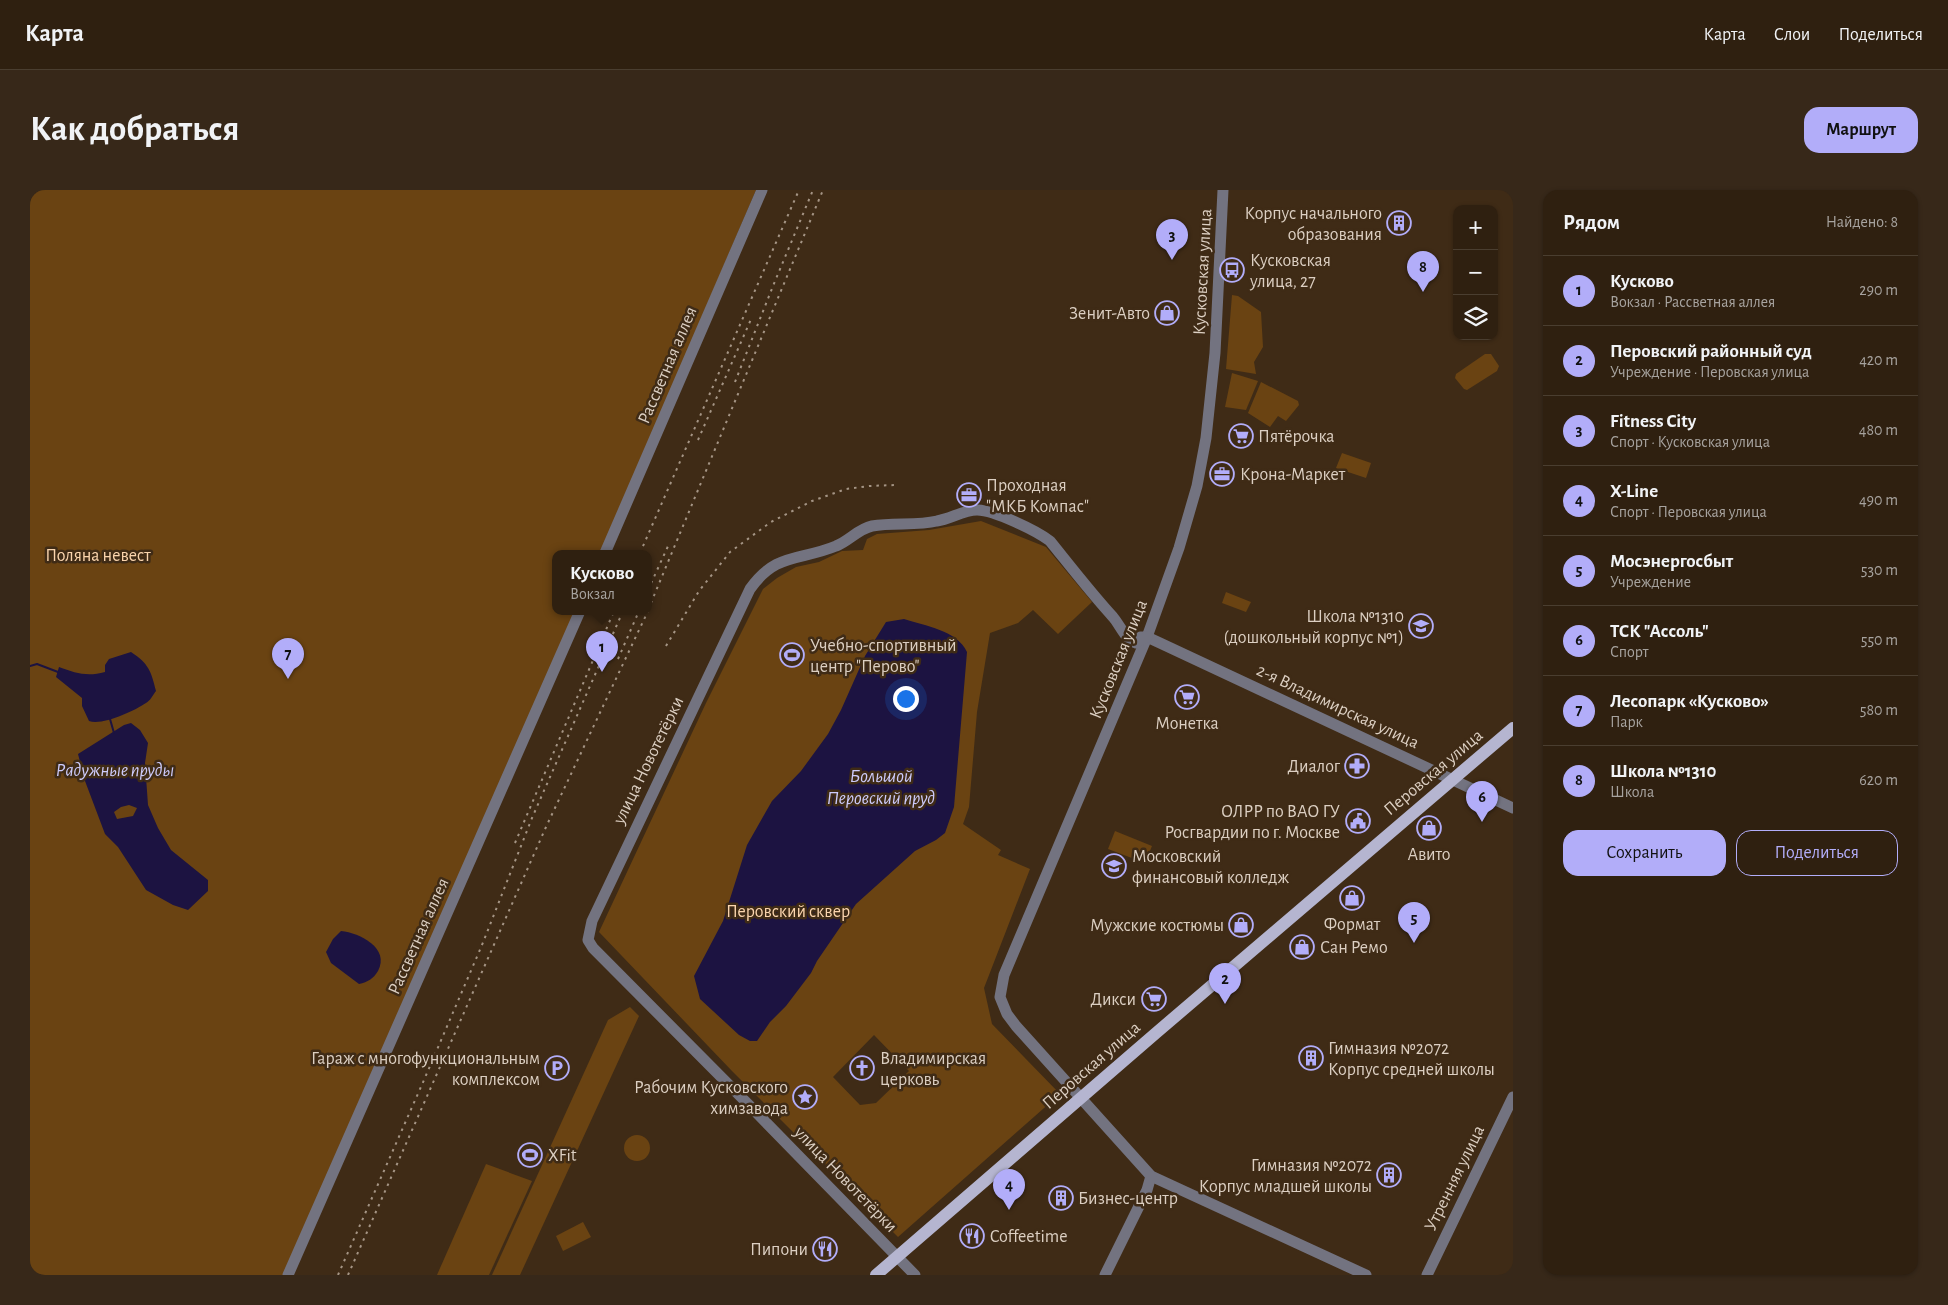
<!DOCTYPE html>
<html lang="ru">
<meta charset="utf-8">
<style>
:root{--surface:#2f2010;--page:#372819;--text:#f1f3f6;--muted:#a7a39f;--line:#4a3e30;--accent:#b2adf9}
body{margin:0;font-family:"Alegreya Sans",sans-serif;background:var(--page);color:var(--text)}
.controls{position:absolute;right:15px;top:15px;display:grid;overflow:hidden;border-radius:10px;box-shadow:0 1px 4px #0004}
.controls button{width:45px;height:45px;display:grid;place-items:center;padding:0;border:0;border-bottom:1px solid var(--line);background:var(--surface);color:var(--text);font:25px sans-serif}
.you{position:absolute;left:875px;top:508px;width:18px;height:18px;margin:-12px;border:4px solid #fff;border-radius:50%;background:#1a73e8;box-shadow:0 0 0 8px #1a73e833}
.badge{display:grid;place-items:center;width:32px;height:32px;border-radius:50%;background:var(--accent);color:#111;font-size:16px;font-weight:700}
.pin{position:absolute;translate:-50% -41px;filter:drop-shadow(0 1px 2px #0008)}
.pin::after{content:'';position:absolute;top:26px;width:18px;height:15px;background:inherit;clip-path:polygon(0 0,100% 0,50% 100%)}
.popup{position:absolute;left:522px;top:360px;width:100px;height:65px;box-sizing:border-box;display:grid;place-content:center;border-radius:10px;background:var(--surface);filter:drop-shadow(0 1px 4px #0005);font-size:16px;white-space:nowrap;color:var(--muted)}
.popup b{font-size:19px;color:var(--text)}
.popup::after{content:'';position:absolute;left:50%;top:100%;margin-left:-10px;border:10px solid transparent;border-top-color:var(--surface)}
.list{margin:0;padding:0;list-style:none}
h2{display:flex;justify-content:space-between;align-items:center;height:65px;margin:0;padding:0 20px;font-size:21px}
h2 small{font-size:16px;font-weight:400;color:var(--muted)}
.list li{display:grid;grid-template-columns:32px 1fr auto;gap:15px;align-items:center;box-sizing:border-box;height:70px;padding:0 20px;border-top:1px solid var(--line)}
.list b{display:block;font-size:19px;white-space:nowrap}
.list p{margin:0;font-size:16px;white-space:nowrap;color:var(--muted)}
.list em{font-size:16px;font-style:normal;color:var(--muted)}
.actions{display:flex;gap:10px;padding:15px 20px}
.actions a{flex:1;padding:11px 0;border:1px solid var(--accent);border-radius:15px;text-align:center;font-size:18px;color:var(--accent)}
.actions .main{background:var(--accent);color:#111}
.icon{flex:none;width:28px;height:28px;fill:none;stroke:currentColor;stroke-width:2;stroke-linecap:round;stroke-linejoin:round}
.map{position:relative;flex:none;width:1483px;height:1085px;overflow:hidden;border-radius:15px}
header{display:flex;align-items:center;gap:30px;box-sizing:border-box;height:70px;padding:0 25px;background:var(--surface);border-bottom:1px solid var(--line)}
header strong{font-size:24px}
nav{display:flex;gap:28px;margin-inline-start:auto;font-size:18px}
.intro{display:flex;align-items:center;justify-content:space-between;box-sizing:border-box;height:120px;padding:0 30px}
h1{margin:0;font-size:35px}
.button{padding:12px 22px;border-radius:15px;background:var(--accent);color:#111;font-size:18px;font-weight:700}
main{display:flex;gap:30px;padding:0 30px}
aside{flex:1;background:var(--surface);border-radius:15px;box-shadow:0 1px 4px #0004}
.map>svg:first-child{display:block}
.green{fill:#6a4312;fill-rule:evenodd}
.water{fill:#1c1341;fill-rule:evenodd}
.lines{fill:none;stroke-linecap:round;stroke-linejoin:round}
.stream{stroke:#1c1341;stroke-width:2}
.minor{stroke:#737380;stroke-width:11}
.major{stroke:#b5b5d0;stroke-width:12}
.rail{stroke:#a59585;stroke-width:2;stroke-dasharray:2.5 5;stroke-linecap:butt}
.labels{text-anchor:middle;stroke-width:5;stroke-linejoin:round;paint-order:stroke}
.poi-label{font-size:18px;fill:#dccfc2;stroke:#3f2b16;text-anchor:start}
.street-label{font-size:18px;fill:#dccfc2;stroke:#3f2b16}
.park-label{font-size:18px;fill:#fbd5ae;stroke:#3f2b16}
.water-label{font-size:19px;font-style:italic;fill:#cdcbfb;stroke:#3f2b16}
</style>
<header>
<strong>Карта</strong>
<nav><a>Карта</a><a>Слои</a><a>Поделиться</a></nav>
</header>
<div class="intro"><h1>Как добраться</h1><a class="button">Маршрут</a></div>
<main>
<div class="map">
<svg width="1483" height="1085" viewBox="0 0 1483 1085">
<rect width="100%" height="100%" fill="#3f2b16"/>
<g class="green">
<path d="M0 0H726L571 363H526V421H546L256 1085H0Z"/>
<path d="M1202 105 1208 106 1231 122 1233 157 1224 172 1226 184 1196 179Z"/>
<path d="M1455 164H1461L1469 176 1467 181 1437 200 1434 199 1425 188 1426 184Z"/>
<path d="M1202 183 1228 191 1216 220 1195 217Z"/>
<path d="M1231 192 1268 211 1269 215 1256 231 1248 226 1240 237 1218 223Z"/>
<path d="M1312 263 1341 273 1336 288 1306 278Z"/>
<path d="M951 331 1016 357 1062 412 1028 444 1003 420 988 433 960 443 947 522 939 617 933 634 971 660 968 665 1000 679 954 798 962 834 1030 904 868 1047 702 881 569 742 676 513 733 399 747 388 766 377 789 372 812 361 833 360 837 349 847 344 899 340ZM844 845 879 881 846 913 830 915 803 887Z"/>
<path d="M1196 402 1221 412 1216 422 1192 413Z"/>
<path d="M1085 641 1122 656 1115 673 1078 659Z"/>
<path d="M600 817 609 826 490 1085H462L578 830Z"/>
<circle cx="607" cy="958" r="13"/>
<path d="M456 974 502 991 459 1085H407Z"/>
<path d="M553 1032 561 1047 533 1061 526 1046Z"/>
</g>
<g class="water">
<path d="M874 429C895 436 927 440 937 462L924 617 915 643 906 650 885 661 826 714 787 771 781 783 756 816 740 832 727 851H720L709 845 670 809 664 786 693 731 717 655 742 611 771 581 798 544 811 520 835 466 856 432Z"/>
<path d="M101 462C119 474 121 481 126 501 123 505 120 511 116 513 104 521 72 536 59 531L52 516V508L26 487 29 477C45 483 57 487 75 482V475L79 469Z"/>
<path d="M101 533 110 540 118 553 115 573 118 615 128 638 141 660 178 690V701L158 720 143 715 116 700 88 657 75 644 55 591 48 564 94 535ZM99 615 107 618 103 626 87 629 84 622 91 617Z"/>
<path d="M311 741C330 743 360 758 348 781 343 789 338 792 329 794L301 773 296 762 303 749Z"/>
</g>
<g class="lines">
<g class="stream">
<path d="M0 476 7 474 28 482"/>
<path d="M80 529 84 543"/>
</g>
<g class="minor">
<path d="M1193 0 1185 163 1176 248 1167 296 1149 358 1117 447 974 785 970 807 977 824 986 836 1121 986 1336 1085"/>
<path d="M575 363 732 0"/>
<path d="M1110 447H1117L1130 453 1483 618"/>
<path d="M258 1085 550 421"/>
<path d="M885 1085 718 914 563 758 558 750 562 731 720 399C746 362 770 371 806 356 819 351 828 339 842 336 863 332 886 336 907 331 920 329 934 320 947 320 964 320 1007 341 1020 351 1041 377 1061 403 1083 427 1090 435 1096 451 1106 453L1117 447"/>
<path d="M1075 1085 1117 1000 1121 986"/>
<path d="M1397 1085 1483 907"/>
</g>
<path class="major" d="M846 1085 1126 843 1483 538"/>
<g class="rail">
<path d="M705 192 743 96 783 0"/>
<path d="M668 250 722 127"/>
<path d="M610 363 769 0"/>
<path d="M618 400 639 354"/>
<path d="M618 420 793 0"/>
<path d="M636 456 669 401 700 362 741 332 782 311 816 299 839 296 865 295"/>
<path d="M588 469 609 421"/>
<path d="M485 653 584 421"/>
<path d="M308 1085 394 890 452 755 502 628 593 421"/>
<path d="M318 1085 516 637 618 421"/>
</g>
</g>
<defs>
<g id="building-ring" transform="scale(1.25)"><circle r="9.5" fill="#3f2b16" stroke="#b2adf9" stroke-width="1.5"/><path d="M-4-6H4V6H1V3H-1V6H-4ZM-2.5-4.3h1.7v1.8h-1.7ZM.8-4.3h1.7v1.8H.8ZM-2.5-1h1.7V.8h-1.7ZM.8-1h1.7V.8H.8Z" fill="#b2adf9"/></g>
<g id="bus-ring" transform="scale(1.25)"><circle r="9.5" fill="#3f2b16" stroke="#b2adf9" stroke-width="1.5"/><path d="M-5-6H5V4H4V6H2V4H-2V6H-4V4H-5ZM-3.5-4V0h7V-4ZM-3.5 1.2v1.5H-2V1.2ZM2 1.2v1.5H3.5V1.2Z" fill="#b2adf9"/></g>
<g id="shop-ring" transform="scale(1.25)"><circle r="9.5" fill="#3f2b16" stroke="#b2adf9" stroke-width="1.5"/><path d="M-5-2.5h2.3a2.7 3.5 0 0 1 5.4 0H5L5.5 6h-11ZM-1.5-2.5h3a1.5 2.3 0 0 0-3 0Z" fill="#b2adf9"/></g>
<g id="supermarket-ring" transform="scale(1.25)"><circle r="9.5" fill="#3f2b16" stroke="#b2adf9" stroke-width="1.5"/><path d="M-6-5.5h2.5l.6 2H6L4.5 2H-2.5L-4.4-4H-6ZM-1.5 3.2a1.3 1.3 0 1 0 .1 0ZM3 3.2a1.3 1.3 0 1 0 .1 0Z" fill="#b2adf9"/></g>
<g id="office-ring" transform="scale(1.25)"><circle r="9.5" fill="#3f2b16" stroke="#b2adf9" stroke-width="1.5"/><path d="M-6-3h4V-5.5h4V-3h4V5H-6ZM-1-4.5V-3h2v-1.5ZM-6 0V1H6V0Z" fill="#b2adf9"/></g>
<g id="school-ring" transform="scale(1.25)"><circle r="9.5" fill="#3f2b16" stroke="#b2adf9" stroke-width="1.5"/><path d="M0-5L7-2L0 1L-7-2ZM-4 1L0 2.5L4 1V4Q0 6-4 4Z" fill="#b2adf9"/></g>
<g id="stadium-ring" transform="scale(1.25)"><circle r="9.5" fill="#3f2b16" stroke="#b2adf9" stroke-width="1.5"/><path d="M0-5a6.5 5 0 1 0 0 10a6.5 5 0 1 0 0-10ZM-3.5-1.8h7v3.6h-7Z" fill="#b2adf9"/></g>
<g id="pharmacy-ring" transform="scale(1.25)"><circle r="9.5" fill="#3f2b16" stroke="#b2adf9" stroke-width="1.5"/><path d="M-2-6h4v4h4v4h-4v4h-4v-4h-4v-4h4Z" fill="#b2adf9"/></g>
<g id="civic-ring" transform="scale(1.25)"><circle r="9.5" fill="#3f2b16" stroke="#b2adf9" stroke-width="1.5"/><path d="M-.6-6.5H3V-4.5H.6V-3L4-1V1h2V6H-6V1h2V-1L-.6-3ZM-1.2 2.5V6h2.4V2.5Z" fill="#b2adf9"/></g>
<g id="university-ring" transform="scale(1.25)"><circle r="9.5" fill="#3f2b16" stroke="#b2adf9" stroke-width="1.5"/><path d="M0-5L7-2L0 1L-7-2ZM-4 1L0 2.5L4 1V4Q0 6-4 4Z" fill="#b2adf9"/></g>
<g id="parking-ring" transform="scale(1.25)"><circle r="9.5" fill="#3f2b16" stroke="#b2adf9" stroke-width="1.5"/><path d="M-3.5-5.5H1a3.5 3.5 0 0 1 0 7H-1V5.5H-3.5ZM-1-3.4V-.6H.8a1.4 1.4 0 0 0 0-2.8Z" fill="#b2adf9"/></g>
<g id="church-ring" transform="scale(1.25)"><circle r="9.5" fill="#3f2b16" stroke="#b2adf9" stroke-width="1.5"/><path d="M-1.2-6h2.4v3.5h3.3v2.4h-3.3V6h-2.4V-.1h-3.3v-2.4h3.3Z" fill="#b2adf9"/></g>
<g id="sight-ring" transform="scale(1.25)"><circle r="9.5" fill="#3f2b16" stroke="#b2adf9" stroke-width="1.5"/><path d="M0-6L1.8-2.2L6-1.7L2.9 1.2L3.7 5.4L0 3.3L-3.7 5.4L-2.9 1.2L-6-1.7L-1.8-2.2Z" fill="#b2adf9"/></g>
<g id="restaurant-ring" transform="scale(1.25)"><circle r="9.5" fill="#3f2b16" stroke="#b2adf9" stroke-width="1.5"/><path d="M-5-6h1v4h1v-4h1v4h1v-4h1v5L-1.5 .5V6h-2V.5L-5-1ZM5-6V6H3V1.5H1.5Q1.5-4 5-6Z" fill="#b2adf9"/></g>
</defs>
<g fill-rule="evenodd">
<use href="#building-ring" x="1369" y="33"/>
<use href="#bus-ring" x="1202" y="80"/>
<use href="#shop-ring" x="1137" y="123"/>
<use href="#supermarket-ring" x="1211" y="246"/>
<use href="#office-ring" x="1192" y="284"/>
<use href="#office-ring" x="939" y="305"/>
<use href="#school-ring" x="1391" y="436"/>
<use href="#stadium-ring" x="762" y="465"/>
<use href="#supermarket-ring" x="1157" y="507"/>
<use href="#pharmacy-ring" x="1327" y="576"/>
<use href="#civic-ring" x="1328" y="631"/>
<use href="#shop-ring" x="1399" y="638"/>
<use href="#university-ring" x="1084" y="676"/>
<use href="#shop-ring" x="1322" y="708"/>
<use href="#shop-ring" x="1211" y="735"/>
<use href="#shop-ring" x="1272" y="757"/>
<use href="#supermarket-ring" x="1124" y="809"/>
<use href="#building-ring" x="1281" y="868"/>
<use href="#parking-ring" x="527" y="878"/>
<use href="#church-ring" x="832" y="878"/>
<use href="#sight-ring" x="775" y="907"/>
<use href="#stadium-ring" x="500" y="965"/>
<use href="#building-ring" x="1359" y="985"/>
<use href="#building-ring" x="1031" y="1008"/>
<use href="#restaurant-ring" x="942" y="1046"/>
<use href="#restaurant-ring" x="795" y="1059"/>
</g>
<g class="labels">
<g class="poi-label">
<text x="1352" y="29" text-anchor="end">Корпус начального<tspan x="1352" dy="21">образования</tspan></text>
<text x="1220" y="76">Кусковская<tspan x="1220" dy="21">улица, 27</tspan></text>
<text x="1120" y="129" text-anchor="end">Зенит-Авто</text>
<text x="1228" y="252">Пятёрочка</text>
<text x="1210" y="290">Крона-Маркет</text>
<text x="956" y="301">Проходная<tspan x="956" dy="21">"МКБ Компас"</tspan></text>
<text x="1374" y="432" text-anchor="end">Школа №1310<tspan x="1374" dy="21">(дошкольный корпус №1)</tspan></text>
<text x="780" y="461">Учебно-спортивный<tspan x="780" dy="21">центр "Перово"</tspan></text>
<text x="1157" y="539" text-anchor="middle">Монетка</text>
<text x="1310" y="582" text-anchor="end">Диалог</text>
<text x="1310" y="627" text-anchor="end">ОЛРР по ВАО ГУ<tspan x="1310" dy="21">Росгвардии по г. Москве</tspan></text>
<text x="1399" y="670" text-anchor="middle">Авито</text>
<text x="1102" y="672">Московский<tspan x="1102" dy="21">финансовый колледж</tspan></text>
<text x="1322" y="740" text-anchor="middle">Формат</text>
<text x="1194" y="741" text-anchor="end">Мужские костюмы</text>
<text x="1290" y="763">Сан Ремо</text>
<text x="1106" y="815" text-anchor="end">Дикси</text>
<text x="1298" y="864">Гимназия №2072<tspan x="1298" dy="21">Корпус средней школы</tspan></text>
<text x="510" y="874" text-anchor="end">Гараж с многофункциональным<tspan x="510" dy="21">комплексом</tspan></text>
<text x="850" y="874">Владимирская<tspan x="850" dy="21">церковь</tspan></text>
<text x="758" y="903" text-anchor="end">Рабочим Кусковского<tspan x="758" dy="21">химзавода</tspan></text>
<text x="518" y="971">XFit</text>
<text x="1342" y="981" text-anchor="end">Гимназия №2072<tspan x="1342" dy="21">Корпус младшей школы</tspan></text>
<text x="1048" y="1014">Бизнес-центр</text>
<text x="960" y="1052">Coffeetime</text>
<text x="778" y="1065" text-anchor="end">Пипони</text>
</g>
<g class="street-label">
<text transform="translate(1172 82) rotate(-87)" y="6">Кусковская улица</text>
<text transform="translate(637 175) rotate(-67)" y="6">Рассветная аллея</text>
<text transform="translate(1088 469) rotate(-68)" y="6">Кусковская улица</text>
<text transform="translate(1308 516) rotate(25)" y="6">2-я Владимирская улица</text>
<text transform="translate(618 570) rotate(-64)" y="6">улица Новотетёрки</text>
<text transform="translate(1403 582) rotate(-40)" y="6">Перовская улица</text>
<text transform="translate(388 746) rotate(-66)" y="6">Рассветная аллея</text>
<text transform="translate(1061 875) rotate(-41)" y="6">Перовская улица</text>
<text transform="translate(1424 988) rotate(-64)" y="6">Утренняя улица</text>
<text transform="translate(816 989) rotate(46)" y="6">улица Новотетёрки</text>
</g>
<g class="park-label">
<text x="68" y="371">Поляна невест</text>
<text x="758" y="727">Перовский сквер</text>
</g>
<g class="water-label">
<text x="85" y="586">Радужные пруды</text>
<text x="851" y="592">Большой<tspan x="851" dy="22">Перовский пруд</tspan></text>
</g>
</g>
</svg>
<div class="controls">
<button>+</button>
<button>−</button>
<button><svg class="icon" aria-label="layers" viewBox="0 0 24 24"><path d="M12 4l9 5-9 5-9-5zM3 14l9 5 9-5"/></svg></button>
</div>
<div class="you"></div>
<div class="pin badge" style="left:572px;top:482px">1</div>
<div class="popup"><b>Кусково</b>Вокзал</div>
<div class="pin badge" style="left:1195px;top:814px">2</div>
<div class="pin badge" style="left:1142px;top:70px">3</div>
<div class="pin badge" style="left:979px;top:1020px">4</div>
<div class="pin badge" style="left:1384px;top:753px">5</div>
<div class="pin badge" style="left:1452px;top:632px">6</div>
<div class="pin badge" style="left:258px;top:489px">7</div>
<div class="pin badge" style="left:1393px;top:102px">8</div>
</div>
<aside>
<h2>Рядом<small>Найдено: 8</small></h2>
<ul class="list">
<li><span class="badge">1</span><div><b>Кусково</b><p>Вокзал · Рассветная аллея</p></div><em>290 m</em></li>
<li><span class="badge">2</span><div><b>Перовский районный суд</b><p>Учреждение · Перовская улица</p></div><em>420 m</em></li>
<li><span class="badge">3</span><div><b>Fitness City</b><p>Спорт · Кусковская улица</p></div><em>480 m</em></li>
<li><span class="badge">4</span><div><b>X-Line</b><p>Спорт · Перовская улица</p></div><em>490 m</em></li>
<li><span class="badge">5</span><div><b>Мосэнергосбыт</b><p>Учреждение</p></div><em>530 m</em></li>
<li><span class="badge">6</span><div><b>ТСК &quot;Ассоль&quot;</b><p>Спорт</p></div><em>550 m</em></li>
<li><span class="badge">7</span><div><b>Лесопарк «Кусково»</b><p>Парк</p></div><em>580 m</em></li>
<li><span class="badge">8</span><div><b>Школа №1310</b><p>Школа</p></div><em>620 m</em></li>
</ul>
<div class="actions"><a class="main">Сохранить</a><a>Поделиться</a></div>
</aside>
</main>
